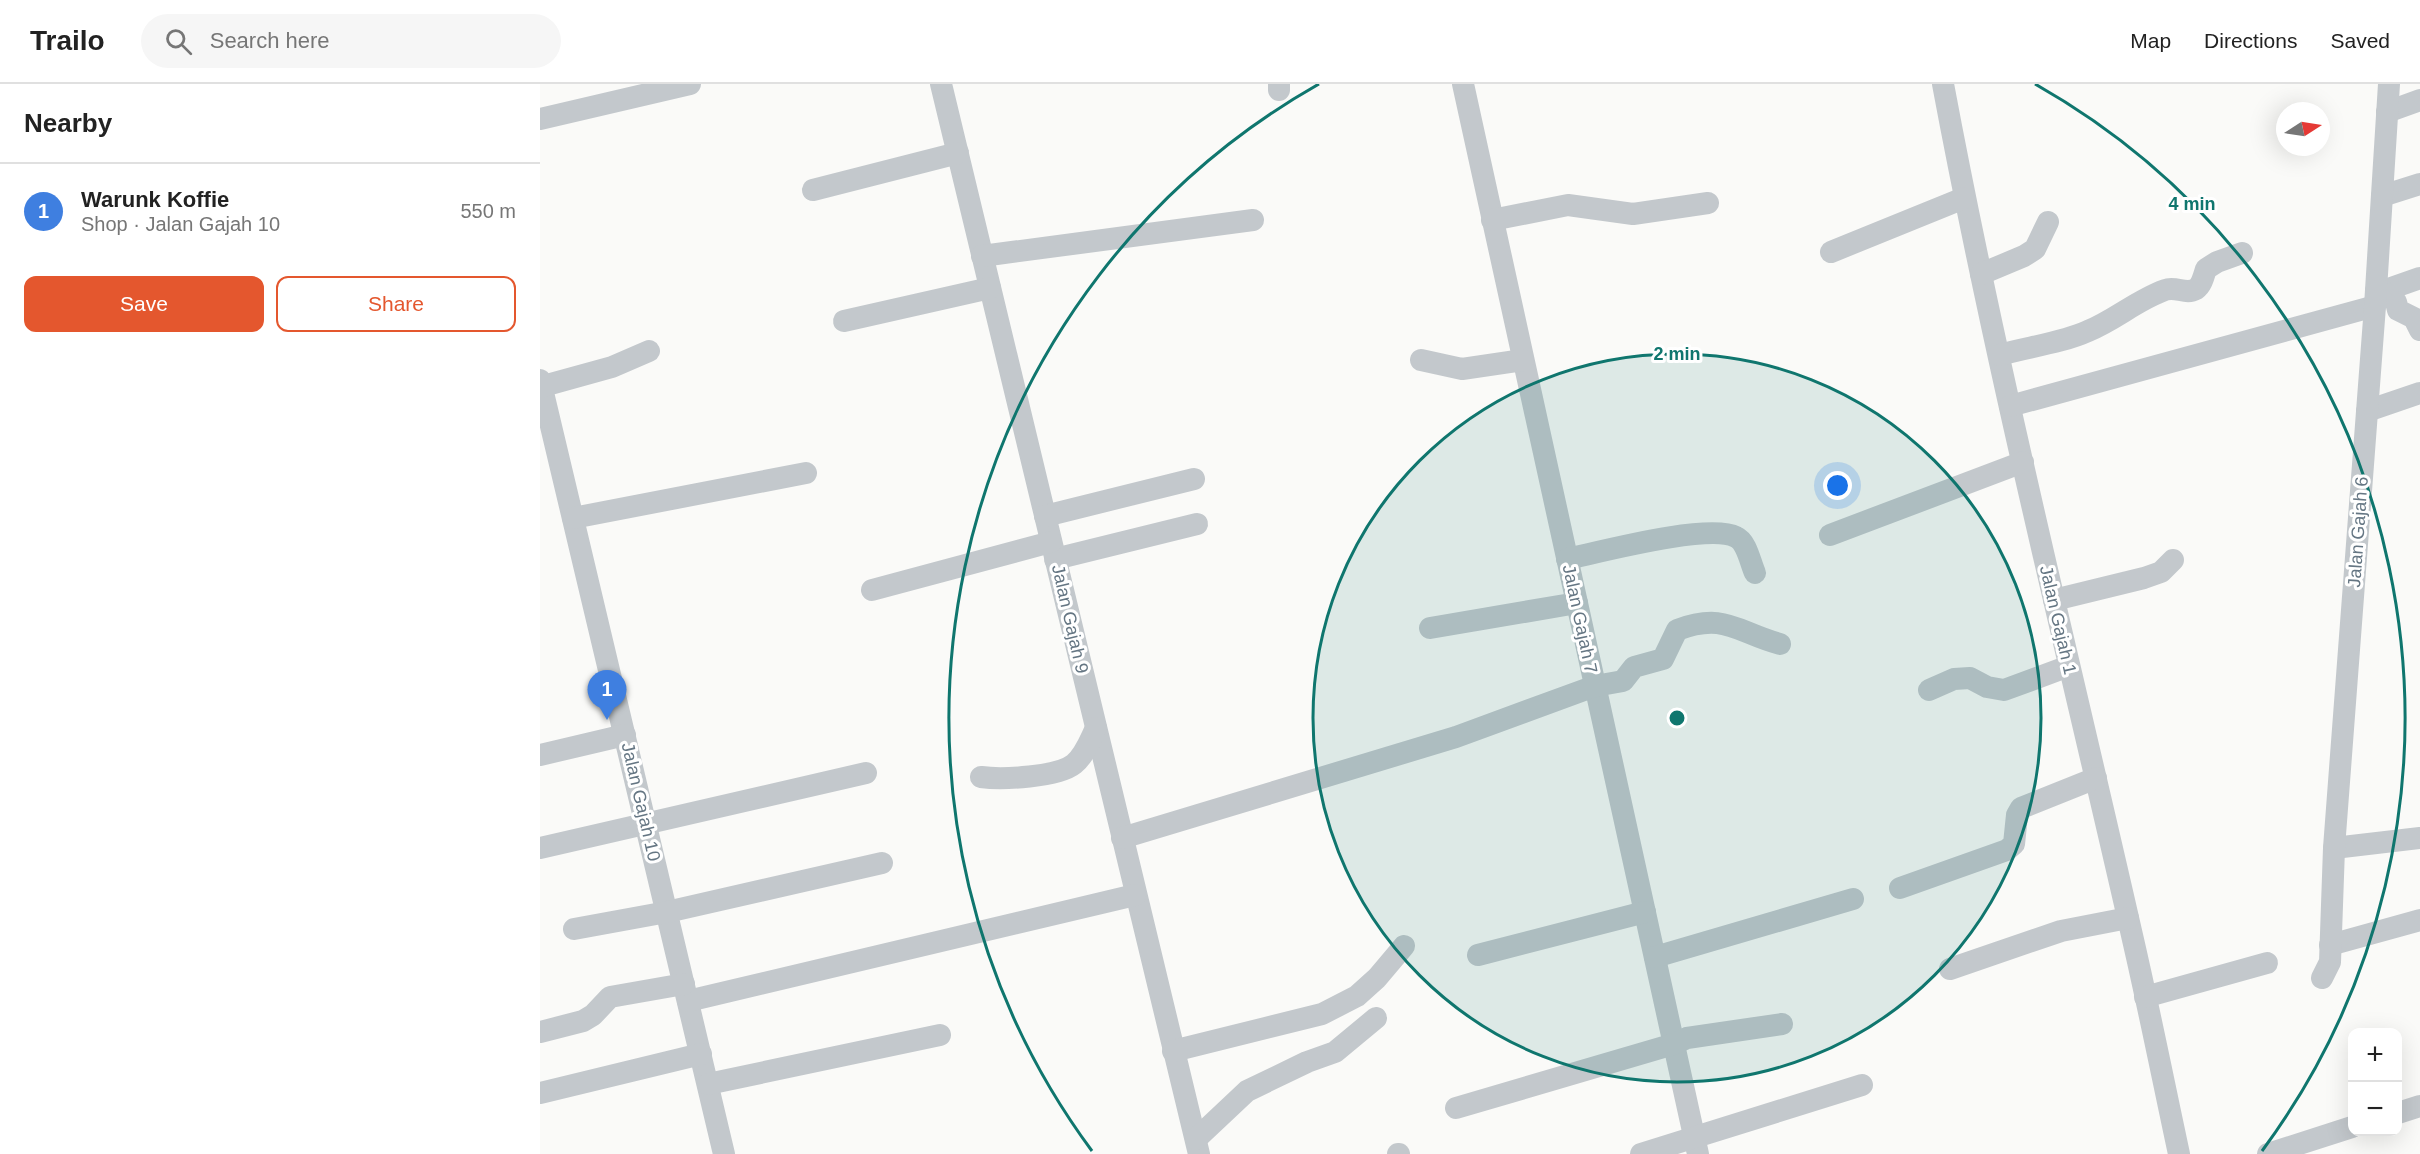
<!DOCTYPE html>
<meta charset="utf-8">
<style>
:root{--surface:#fff;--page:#f6f6f6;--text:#222;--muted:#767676;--line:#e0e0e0;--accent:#e4572e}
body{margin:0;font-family:Arial,sans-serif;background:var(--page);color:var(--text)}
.controls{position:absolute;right:18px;bottom:18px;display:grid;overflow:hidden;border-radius:12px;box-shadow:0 6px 24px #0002}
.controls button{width:54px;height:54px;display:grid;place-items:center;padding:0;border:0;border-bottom:2px solid var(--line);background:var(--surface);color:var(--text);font:30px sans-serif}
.compass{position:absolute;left:1736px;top:18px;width:54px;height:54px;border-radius:50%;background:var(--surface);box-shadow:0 6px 24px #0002;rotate:78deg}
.you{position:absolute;left:1298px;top:402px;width:21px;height:21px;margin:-15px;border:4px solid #fff;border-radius:50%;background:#1a73e8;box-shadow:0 0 0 9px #1a73e833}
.badge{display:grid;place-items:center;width:39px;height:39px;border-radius:50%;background:var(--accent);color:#fff;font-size:20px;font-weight:700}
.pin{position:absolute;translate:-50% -50px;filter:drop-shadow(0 2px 3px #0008)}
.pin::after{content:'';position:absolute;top:32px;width:21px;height:18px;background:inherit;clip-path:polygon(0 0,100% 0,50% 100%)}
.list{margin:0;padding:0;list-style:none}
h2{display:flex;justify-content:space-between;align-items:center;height:78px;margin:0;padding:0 24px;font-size:26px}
h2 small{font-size:20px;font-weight:400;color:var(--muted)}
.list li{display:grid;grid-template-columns:39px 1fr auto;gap:18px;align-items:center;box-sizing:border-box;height:96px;padding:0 24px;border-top:2px solid var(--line)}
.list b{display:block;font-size:22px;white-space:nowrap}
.list p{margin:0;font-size:20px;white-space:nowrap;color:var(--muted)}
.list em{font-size:20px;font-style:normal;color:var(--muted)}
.actions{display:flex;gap:12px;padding:18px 24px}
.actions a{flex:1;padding:14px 0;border:2px solid var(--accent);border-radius:12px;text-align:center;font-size:21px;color:var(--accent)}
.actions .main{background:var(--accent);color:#fff}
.icon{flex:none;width:33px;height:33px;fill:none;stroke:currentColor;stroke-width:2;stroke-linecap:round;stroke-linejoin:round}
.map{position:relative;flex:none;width:1880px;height:1070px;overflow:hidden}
header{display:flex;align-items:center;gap:36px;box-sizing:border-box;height:84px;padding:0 30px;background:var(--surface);border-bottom:2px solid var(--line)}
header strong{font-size:28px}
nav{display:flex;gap:33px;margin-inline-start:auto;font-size:21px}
.search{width:420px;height:54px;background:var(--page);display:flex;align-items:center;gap:15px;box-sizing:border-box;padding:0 21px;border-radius:33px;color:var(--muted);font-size:22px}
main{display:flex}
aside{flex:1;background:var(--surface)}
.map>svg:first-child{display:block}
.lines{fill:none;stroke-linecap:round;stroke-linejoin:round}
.minor{stroke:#c3c8cc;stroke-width:22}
.ring{fill:none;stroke:#0f766e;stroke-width:3}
.labels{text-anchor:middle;stroke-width:6;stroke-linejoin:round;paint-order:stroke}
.street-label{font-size:18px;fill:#657683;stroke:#fff}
.centre{fill:#0f766e;stroke:#fff;stroke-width:3}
.ring-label{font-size:18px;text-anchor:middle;font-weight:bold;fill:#0f766e;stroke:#fff;stroke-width:6;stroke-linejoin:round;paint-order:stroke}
</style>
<header>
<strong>Trailo</strong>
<div class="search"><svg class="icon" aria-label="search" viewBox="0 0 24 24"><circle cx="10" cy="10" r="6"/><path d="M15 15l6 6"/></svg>Search here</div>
<nav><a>Map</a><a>Directions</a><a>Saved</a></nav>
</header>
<main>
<aside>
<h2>Nearby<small></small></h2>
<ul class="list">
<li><span class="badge" style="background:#3f7fe0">1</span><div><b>Warunk Koffie</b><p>Shop · Jalan Gajah 10</p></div><em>550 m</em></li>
</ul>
<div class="actions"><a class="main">Save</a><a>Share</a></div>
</aside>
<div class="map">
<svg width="1880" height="1070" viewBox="0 0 1880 1070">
<rect width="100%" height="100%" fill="#fafaf8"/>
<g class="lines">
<g class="minor">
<path d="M401 0 659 1070"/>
<path d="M923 0 1158 1070"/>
<path d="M1403 0C1457 289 1529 574 1594 860 1610 930 1624 1000 1639 1070"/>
<path d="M739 6V0"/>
<path d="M1847 28 1880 16"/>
<path d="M0 35 150 0"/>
<path d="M273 106 418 69"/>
<path d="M1842 112 1880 100"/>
<path d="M952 136 1028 121 1093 130 1168 119"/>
<path d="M1291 168 1424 114"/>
<path d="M442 172 713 136"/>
<path d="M1441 190 1484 172 1495 165 1508 138"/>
<path d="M1836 207H1843L1880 194"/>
<path d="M1843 207 1856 218 1858 226 1874 234 1880 246"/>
<path d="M304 237 450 204"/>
<path d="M1459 271C1487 263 1522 259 1548 247 1575 236 1597 216 1625 206 1636 202 1646 211 1656 205 1662 201 1664 191 1666 185L1677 178 1702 169"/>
<path d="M881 276 922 285 983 276"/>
<path d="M0 296 184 1070"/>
<path d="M0 303 72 283 109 267"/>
<path d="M1470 322 1835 222"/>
<path d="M1827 327 1880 309"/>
<path d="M505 432 654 395"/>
<path d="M33 434 266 389"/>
<path d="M1290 451 1483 378"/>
<path d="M515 475 657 440"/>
<path d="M1027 475C1060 468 1169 439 1196 453 1207 458 1210 478 1215 489"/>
<path d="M332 506 511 458"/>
<path d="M1514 516 1604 494 1621 488 1633 476"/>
<path d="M890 544 1037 519"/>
<path d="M1389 606 1414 595 1430 594 1447 603 1464 606 1529 582"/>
<path d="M0 671 85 651"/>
<path d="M441 693C462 696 518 693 534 680 545 671 550 656 556 644"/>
<path d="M582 754 916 653 1055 602 1083 597 1094 583 1123 575 1137 546C1185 528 1196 548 1240 560"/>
<path d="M0 764 326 689"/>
<path d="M1794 764 1880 754"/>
<path d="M1360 804 1467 766 1474 760 1477 731 1481 724 1556 694"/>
<path d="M34 845 127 828 342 779"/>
<path d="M1790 861 1880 836"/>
<path d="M938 871 1105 828"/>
<path d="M1115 873 1313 815"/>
<path d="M1410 885 1521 847 1588 834"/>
<path d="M1782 894 1790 878 1794 764 1835 222 1849 0"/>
<path d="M1605 913 1727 879"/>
<path d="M148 917 595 811"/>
<path d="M0 948 43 937 53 931 70 913 144 900"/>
<path d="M633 967 782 930 817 912 837 894 864 862"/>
<path d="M168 1000 400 951"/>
<path d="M0 1009 161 970"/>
<path d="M916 1024 1134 960 1147 954 1242 940"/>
<path d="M1858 1029 1880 1022"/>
<path d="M656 1055 707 1007 767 978 795 968 836 934"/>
<path d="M858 1070H859"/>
<path d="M1101 1070 1322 1001"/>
<path d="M1728 1070 1812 1043"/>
</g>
</g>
<circle cx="1137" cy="634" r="364" fill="#0f766e" fill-opacity=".12"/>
<g class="ring">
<circle cx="1137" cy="634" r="364"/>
<path d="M552 1067A728 728 0 0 1 779 0M1495 0A728 728 0 0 1 1722 1067"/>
</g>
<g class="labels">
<g class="street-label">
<text transform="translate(1818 448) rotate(-86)" y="6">Jalan Gajah 6</text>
<text transform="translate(530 535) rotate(77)" y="6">Jalan Gajah 9</text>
<text transform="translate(1040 535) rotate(78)" y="6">Jalan Gajah 7</text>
<text transform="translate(1518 536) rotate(77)" y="6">Jalan Gajah 1</text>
<text transform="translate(101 718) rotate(77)" y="6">Jalan Gajah 10</text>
</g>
</g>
<circle cx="1137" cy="634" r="9" class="centre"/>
<g class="ring-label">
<text x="1652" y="126">4 min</text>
<text x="1137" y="276">2 min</text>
</g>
</svg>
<div class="controls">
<button>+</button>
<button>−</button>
</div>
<svg class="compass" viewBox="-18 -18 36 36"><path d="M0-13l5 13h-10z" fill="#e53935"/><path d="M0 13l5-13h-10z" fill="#767676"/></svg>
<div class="you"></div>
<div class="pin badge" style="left:67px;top:636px;background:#3f7fe0">1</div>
</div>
</main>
